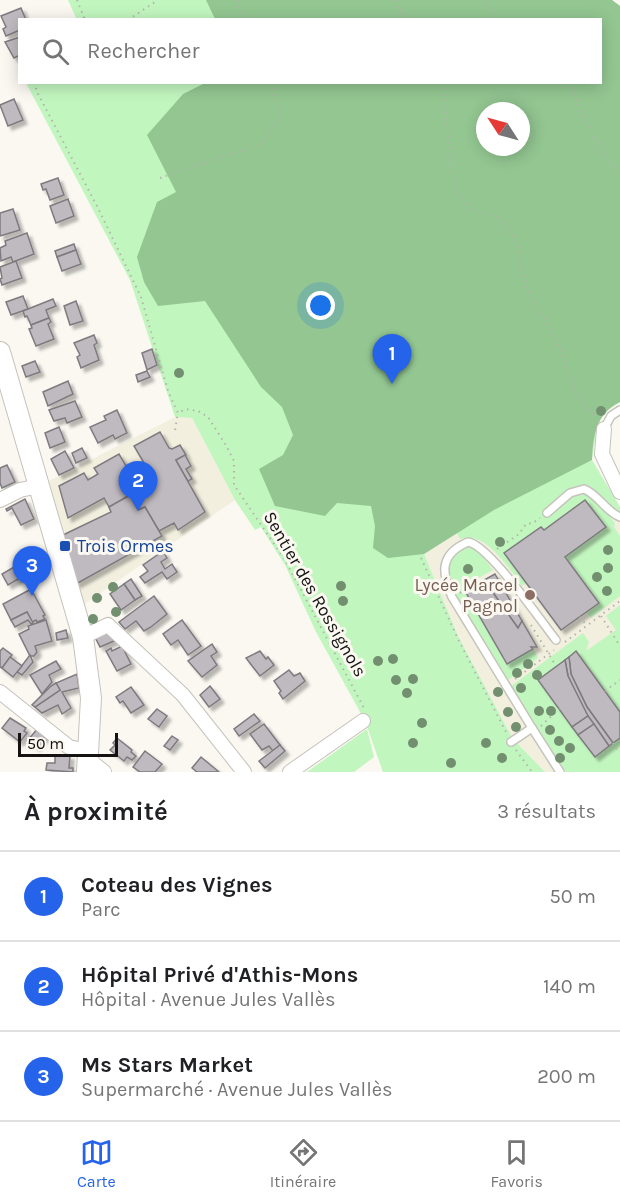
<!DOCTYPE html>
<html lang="fr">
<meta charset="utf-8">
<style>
:root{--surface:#fff;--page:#f2f2f2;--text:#202124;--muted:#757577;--line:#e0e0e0;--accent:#2563eb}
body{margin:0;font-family:Karla,sans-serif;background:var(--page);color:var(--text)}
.compass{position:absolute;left:476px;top:102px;width:54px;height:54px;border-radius:50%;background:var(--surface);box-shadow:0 3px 15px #0003;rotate:306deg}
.scale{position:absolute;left:18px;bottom:15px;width:100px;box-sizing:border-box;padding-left:6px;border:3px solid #141311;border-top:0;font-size:16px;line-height:21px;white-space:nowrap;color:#141311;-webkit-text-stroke:4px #faf8f1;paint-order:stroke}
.you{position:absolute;left:321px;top:306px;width:21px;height:21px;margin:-15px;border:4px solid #fff;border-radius:50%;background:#1a73e8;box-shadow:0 0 0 9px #1a73e833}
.badge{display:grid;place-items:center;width:39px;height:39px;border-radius:50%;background:var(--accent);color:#fff;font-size:20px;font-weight:700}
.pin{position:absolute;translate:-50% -50px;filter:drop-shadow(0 2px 3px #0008)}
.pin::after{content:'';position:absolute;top:32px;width:21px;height:18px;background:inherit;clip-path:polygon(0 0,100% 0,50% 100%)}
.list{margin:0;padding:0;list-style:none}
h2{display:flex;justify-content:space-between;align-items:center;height:78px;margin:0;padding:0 24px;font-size:26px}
h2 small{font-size:20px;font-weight:400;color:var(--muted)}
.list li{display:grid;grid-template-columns:39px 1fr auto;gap:18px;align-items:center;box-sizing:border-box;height:90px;padding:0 24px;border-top:2px solid var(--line)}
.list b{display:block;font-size:22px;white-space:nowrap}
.list p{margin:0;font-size:20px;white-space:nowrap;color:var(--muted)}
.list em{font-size:20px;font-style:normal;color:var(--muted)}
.icon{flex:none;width:33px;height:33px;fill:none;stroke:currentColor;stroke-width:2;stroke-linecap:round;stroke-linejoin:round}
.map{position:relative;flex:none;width:620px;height:772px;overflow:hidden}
.search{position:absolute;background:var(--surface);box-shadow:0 3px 15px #0003;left:18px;right:18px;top:18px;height:66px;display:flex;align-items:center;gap:15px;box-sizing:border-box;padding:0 21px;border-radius:0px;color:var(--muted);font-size:22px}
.sheet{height:348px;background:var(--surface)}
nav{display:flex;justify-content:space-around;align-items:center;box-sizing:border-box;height:84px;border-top:2px solid var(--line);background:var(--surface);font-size:16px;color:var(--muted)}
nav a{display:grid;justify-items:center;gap:3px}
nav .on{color:var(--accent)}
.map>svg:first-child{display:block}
.built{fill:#f2efdf}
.green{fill:#c2f6bf;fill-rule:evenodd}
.forest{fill:#93c691;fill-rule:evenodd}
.building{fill:#bfbac0;stroke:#7e7a7f;stroke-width:1.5;filter:url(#shadow)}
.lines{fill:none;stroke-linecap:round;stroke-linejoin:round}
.lane-casing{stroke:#c5c3bc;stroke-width:10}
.street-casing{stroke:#c5c3bc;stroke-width:16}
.secondary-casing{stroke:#c5c3bc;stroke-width:22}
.path{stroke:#b4b3ad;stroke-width:2;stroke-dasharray:1.5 4.5;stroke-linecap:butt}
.lane{stroke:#fff;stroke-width:7}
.street{stroke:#fff;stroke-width:14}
.secondary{stroke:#fff;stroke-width:20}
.tree{fill:#72906f}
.transit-dot{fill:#1a4fb4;stroke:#faf8f1;stroke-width:2}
.education-dot{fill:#8d6e63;stroke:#faf8f1;stroke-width:2}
.labels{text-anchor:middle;stroke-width:6;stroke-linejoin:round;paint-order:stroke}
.transit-label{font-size:18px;fill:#164399;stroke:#faf8f1;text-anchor:start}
.education-label{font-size:18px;fill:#785e54;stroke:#faf8f1;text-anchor:end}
.street-label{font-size:18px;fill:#141311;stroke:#faf8f1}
</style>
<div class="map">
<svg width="620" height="772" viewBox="0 0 620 772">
<defs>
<filter id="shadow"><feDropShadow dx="4" dy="4" stdDeviation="1.5" flood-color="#0004"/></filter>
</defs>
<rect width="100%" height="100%" fill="#faf8f1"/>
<g class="built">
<path d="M175 417 192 418 235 500 83 605 49 481Z"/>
<path d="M592 460 620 507V772H545L513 739 458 636 424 554 470 524Z"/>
</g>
<g class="green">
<path d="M68 0H612L620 6V402L608 410 597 424 592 460 620 507V512L615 510 611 518 615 524 614 527 620 536V596L591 618 586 612 565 557 605 527 585 500 544 530 541 527 504 553 526 583 522 586C509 569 486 530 460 539L457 533 424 554 458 636 513 739 545 772H383L365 721 316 632 285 565 261 527 255 530 235 500 192 418 175 417 130 280 26 83 600 82V20H77ZM485 111H521V147H485Z"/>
<path d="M469 545 478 550 493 570 468 584V586L465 589 506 664 533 649 538 658 507 681C495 661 448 591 447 571 447 558 457 549 469 545Z"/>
<path d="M620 605V772H566L510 687 583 633 589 642 586 651 616 630 606 616Z"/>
<path d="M367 729 374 757 354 772H307Z"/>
</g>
<path class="forest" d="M206 0H612L620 6V402C596 413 593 437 592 460L494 510 424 554 388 558 373 548 375 526 371 506 337 503 325 516 275 506 259 469 283 455 293 435 282 407 261 387 205 301 158 306 144 282 137 257 157 202 176 192 147 135 183 94 207 82H600V20L215 19ZM485 111H521V147H485Z"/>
<g class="building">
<path d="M21 8 26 20H20V30L6 36 3 29 6 27 1 16Z"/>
<path d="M20 37V55L14 58 5 42Z"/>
<path d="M14 99 23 120 8 126 0 105Z"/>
<path d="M58 178 64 195 50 200 46 189 43 190 41 184Z"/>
<path d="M68 199 74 216 56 223 50 206Z"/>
<path d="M13 209 20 230 0 236V213Z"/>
<path d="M27 233 34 254 13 262 11 257 1 261 0 248 6 245 5 241Z"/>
<path d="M74 244 76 250 57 257 55 251Z"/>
<path d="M76 250 81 264 62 271 57 257Z"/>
<path d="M16 261 22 278 2 285 0 279 2 278 0 267Z"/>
<path d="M23 296 28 309 11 315 6 302Z"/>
<path d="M53 299 56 306 46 310 49 318 31 325 27 316 25 317 23 311Z"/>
<path d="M76 301 83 321 70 325 64 306Z"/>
<path d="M49 318 51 322 48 324 54 339 36 346 29 329 32 328 31 325Z"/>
<path d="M94 335 97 343 94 345 99 360 81 368 77 357 80 355 74 343Z"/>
<path d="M152 349 157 365 147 370 142 353Z"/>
<path d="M35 361 40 372 26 377 22 366Z"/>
<path d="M147 371 150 377 138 382 136 375Z"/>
<path d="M68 381 73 394 48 406 43 392Z"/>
<path d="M75 401 82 417 67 423 65 418 54 421 49 410Z"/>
<path d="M117 410 127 433 115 439 113 435 98 443 90 427 106 420 104 416Z"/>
<path d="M59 427 65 442 50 448 45 433Z"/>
<path d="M160 432 169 448 172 449 180 445 186 455 176 460 205 512 178 530 174 523 159 531 145 507 138 510 130 495 109 507 104 498 68 518 59 486 84 473 88 480 98 474 94 468 119 454 129 471 144 463 134 446Z"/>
<path d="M82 448 87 458 76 463 72 453Z"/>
<path d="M65 451 74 468 59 475 51 459Z"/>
<path d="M185 455 191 466 186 469 192 479 188 481 176 460Z"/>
<path d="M7 465 15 482 2 488 0 483V468Z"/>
<path d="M130 495 138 510 145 507 162 536 76 584 63 535 111 512 109 507Z"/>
<path d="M25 499 34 519 21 525 12 508 7 511 6 509Z"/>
<path d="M585 500 606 527 565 557 599 603 561 630 504 553 541 527 544 530Z"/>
<path d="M163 551 167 558 161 562 165 569 172 564 177 572 167 579 162 572 145 583 140 577 148 571 143 565Z"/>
<path d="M14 567 20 578 8 585 2 574Z"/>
<path d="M495 574 522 621 518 628 484 580Z"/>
<path d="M131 579 142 596 135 600 124 584Z"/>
<path d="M484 580 518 628 522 621 537 647H531L533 649 507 664 465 591Z"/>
<path d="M124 584 135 600 121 610 110 594Z"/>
<path d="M31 589 45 615 43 616 45 619 37 622 36 620 32 622 27 612 11 620 3 604Z"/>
<path d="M154 596 167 614 151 627 144 631 136 621 125 629 119 622Z"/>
<path d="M27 612 33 623 31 624 28 620 15 627 11 620Z"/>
<path d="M46 620 52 641 35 646 37 652 34 656H30L19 634 29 629 28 626Z"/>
<path d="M182 620 201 646 188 655 178 640 171 645 163 634Z"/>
<path d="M66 630 68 638 57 640 56 633Z"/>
<path d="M109 630 114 641 100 647 95 637Z"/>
<path d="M212 644 217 652 211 656 217 665 202 677 188 661Z"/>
<path d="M122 646 131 664 117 671 106 651 111 648 112 651Z"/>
<path d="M3 648 12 655 2 668 0 667V651Z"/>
<path d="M260 651 266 659 268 657 274 665 260 676 246 658Z"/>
<path d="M576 651 620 712V738L613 743 587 707 571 674 569 657Z"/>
<path d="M30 655 33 662 22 675 17 672Z"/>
<path d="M10 657 22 666 13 677 2 668Z"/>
<path d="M569 657 571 674 587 707 613 743 609 746 583 709 568 676 565 660Z"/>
<path d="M565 660 568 676 588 716 572 727 538 680Z"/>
<path d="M56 661 61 669 49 675 52 682 42 694 30 675Z"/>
<path d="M289 670 294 676 300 673 305 681 283 699 279 693 281 691 274 681Z"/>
<path d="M77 674 79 688 62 692 71 708 62 714 58 705 42 713 35 707 60 690 56 683Z"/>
<path d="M56 683 60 690 35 707 32 705 51 686Z"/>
<path d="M210 686 220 699 209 707 200 695Z"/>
<path d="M131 687 144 705 131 713 123 701 120 703 116 697Z"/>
<path d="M157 709 167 716 159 727 148 719Z"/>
<path d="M254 714 260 721 239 736 234 729Z"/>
<path d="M588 716 594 724 578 735 572 727Z"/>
<path d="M10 718 26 728 24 731 27 733 20 742 2 728Z"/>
<path d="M264 724 280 745 273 751 269 746 262 750 250 734Z"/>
<path d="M594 724 609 746 595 757 578 735Z"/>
<path d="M38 728 46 735 36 747 28 740Z"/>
<path d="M172 736 178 740 170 750 164 746Z"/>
<path d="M117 738 132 750 131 752 136 756 132 760 127 757 124 761 110 750 115 745 113 743Z"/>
<path d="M280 745 285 751 265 768 259 761Z"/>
<path d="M145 751 162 764 155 772H140L133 767Z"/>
<path d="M55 755 70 756 69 768H73V772L46 770 47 763H55Z"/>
<path d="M201 757 219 772H197L192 768Z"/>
</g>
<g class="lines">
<g class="lane-casing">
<g id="lane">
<path d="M604 429 611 416 620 410"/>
<path d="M547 513 570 493 584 489C599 495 605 511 620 517"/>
<path d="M532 728 560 772"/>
<path d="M511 742 532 728 452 597C441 572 440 554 468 542 489 545 540 620 556 640"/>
</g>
</g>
<g class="street-casing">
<g id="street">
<path d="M604 429 602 454 620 492"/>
<path d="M0 500 20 490 39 486"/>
<path d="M83 637 108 625 183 695 244 772"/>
<path d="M0 692 69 747 82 750 88 759 104 772"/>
<path d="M290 772 363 721"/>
</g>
</g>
<g class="secondary-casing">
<path id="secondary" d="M0 352 83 637 91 698 87 772"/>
</g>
<g class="path">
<path d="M77 0 85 20"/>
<path d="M237 0 244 20"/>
<path d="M395 0 397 7 409 20"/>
<path d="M484 0 496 20"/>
<path d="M128 20 158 0"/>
<path d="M37 82 36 90 98 208 141 297 168 391 178 413 186 409 198 411 208 417 227 447 234 461V485L285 560 364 708"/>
<path d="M443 82 450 156 457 194 470 209 499 217 521 250 522 275 528 292 560 346 572 384 580 399 596 418"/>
<path d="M570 82 585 122 620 177"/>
<path d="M160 178 263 143 280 117 272 82"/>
<path d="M175 430 178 413"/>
<path d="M497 549 519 534 526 524 533 523 540 518"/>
<path d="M421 558 458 639 506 732"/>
<path d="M460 593 472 585"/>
<path d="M601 616 620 646"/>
<path d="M580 617 587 626"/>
<path d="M531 625 556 666"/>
<path d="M565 642 620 601"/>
<path d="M515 679 554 650"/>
<path d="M605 691 620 680"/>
<path d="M541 726 559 709"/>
<path d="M613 743 617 750 620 748"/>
<path d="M516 750 532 772"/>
</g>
<use href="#lane" class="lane"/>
<use href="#street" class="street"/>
<use href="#secondary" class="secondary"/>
</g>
<g class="tree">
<circle cx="179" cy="373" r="5"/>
<circle cx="601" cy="411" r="5"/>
<circle cx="500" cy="542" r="5"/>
<circle cx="608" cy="550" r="5"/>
<circle cx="608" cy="568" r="5"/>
<circle cx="468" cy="569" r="5"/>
<circle cx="597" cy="577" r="5"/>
<circle cx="341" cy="586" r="5"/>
<circle cx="113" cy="587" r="5"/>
<circle cx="607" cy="591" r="5"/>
<circle cx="97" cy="598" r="5"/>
<circle cx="343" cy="601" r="5"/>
<circle cx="116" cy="612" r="5"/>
<circle cx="93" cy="619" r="5"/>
<circle cx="393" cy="659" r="5"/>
<circle cx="378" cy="661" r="5"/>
<circle cx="528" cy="664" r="5"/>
<circle cx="517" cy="673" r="5"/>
<circle cx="537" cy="675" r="5"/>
<circle cx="413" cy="679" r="5"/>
<circle cx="396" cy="680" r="5"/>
<circle cx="521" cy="688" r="5"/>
<circle cx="498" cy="692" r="5"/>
<circle cx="407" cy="693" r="5"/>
<circle cx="539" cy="711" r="5"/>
<circle cx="551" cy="711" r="5"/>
<circle cx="508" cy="712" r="5"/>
<circle cx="422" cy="723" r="5"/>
<circle cx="516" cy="727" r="5"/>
<circle cx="550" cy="730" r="5"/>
<circle cx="559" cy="741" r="5"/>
<circle cx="413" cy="743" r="5"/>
<circle cx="486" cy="743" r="5"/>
<circle cx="570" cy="748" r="5"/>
<circle cx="502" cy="758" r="5"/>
<circle cx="560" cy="758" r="5"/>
<circle cx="451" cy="763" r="5"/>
</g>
<rect class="transit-dot" x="59" y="540" width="12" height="12" rx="3"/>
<circle class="education-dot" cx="530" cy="595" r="6"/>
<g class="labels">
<g class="transit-label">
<text x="77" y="552">Trois Ormes</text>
</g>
<g class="education-label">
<text x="518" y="591">Lycée Marcel<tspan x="518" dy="21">Pagnol</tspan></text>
</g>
<g class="street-label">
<text transform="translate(315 594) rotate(60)" y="6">Sentier des Rossignols</text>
</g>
</g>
</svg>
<svg class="compass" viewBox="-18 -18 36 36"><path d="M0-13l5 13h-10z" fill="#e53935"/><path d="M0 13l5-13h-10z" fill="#757577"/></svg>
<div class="scale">50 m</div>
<div class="you"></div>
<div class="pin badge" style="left:392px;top:384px">1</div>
<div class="pin badge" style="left:138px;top:511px">2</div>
<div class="pin badge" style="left:32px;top:596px">3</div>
<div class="search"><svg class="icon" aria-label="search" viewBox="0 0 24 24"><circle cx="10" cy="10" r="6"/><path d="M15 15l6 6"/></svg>Rechercher</div>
</div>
<section class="sheet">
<h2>À proximité<small>3 résultats</small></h2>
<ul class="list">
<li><span class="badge">1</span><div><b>Coteau des Vignes</b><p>Parc</p></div><em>50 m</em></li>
<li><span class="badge">2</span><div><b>Hôpital Privé d'Athis-Mons</b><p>Hôpital · Avenue Jules Vallès</p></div><em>140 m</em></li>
<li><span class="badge">3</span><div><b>Ms Stars Market</b><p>Supermarché · Avenue Jules Vallès</p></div><em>200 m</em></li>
</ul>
</section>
<nav>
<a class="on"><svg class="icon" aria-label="map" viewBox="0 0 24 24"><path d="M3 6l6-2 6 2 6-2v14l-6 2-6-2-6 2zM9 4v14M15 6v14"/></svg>Carte</a>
<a><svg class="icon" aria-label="directions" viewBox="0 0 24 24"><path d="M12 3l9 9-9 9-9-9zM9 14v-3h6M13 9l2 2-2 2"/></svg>Itinéraire</a>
<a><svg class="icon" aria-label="saved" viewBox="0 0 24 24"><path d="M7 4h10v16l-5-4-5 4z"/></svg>Favoris</a>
</nav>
